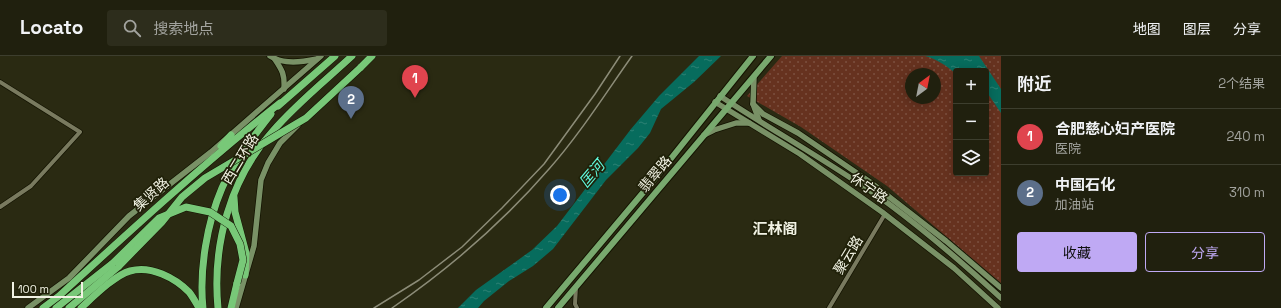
<!DOCTYPE html>
<html lang="zh">
<meta charset="utf-8">
<style>
:root{--surface:#20200e;--page:#2d2d1c;--text:#f1f3f6;--muted:#a2a39e;--line:#3d3e2e;--accent:#bfa9f4}
body{margin:0;font-family:"Space Grotesk","Noto Sans SC",sans-serif;background:var(--page);color:var(--text)}
.controls{position:absolute;right:12px;top:12px;display:grid;overflow:hidden;border-radius:4px;box-shadow:0 2px 10px #0003}
.controls button{width:36px;height:36px;display:grid;place-items:center;padding:0;border:0;border-bottom:1px solid var(--line);background:var(--surface);color:var(--text);font:20px sans-serif}
.compass{position:absolute;left:905px;top:12px;width:36px;height:36px;border-radius:50%;background:var(--surface);box-shadow:0 2px 10px #0003;rotate:32deg}
.scale{position:absolute;left:12px;bottom:10px;width:71px;box-sizing:border-box;padding-left:4px;border:2px solid #f1f2e3;border-top:0;font-size:11px;line-height:14px;white-space:nowrap;color:#f1f2e3;-webkit-text-stroke:3px #202109;paint-order:stroke}
.you{position:absolute;left:560px;top:139px;width:14px;height:14px;margin:-10px;border:3px solid #fff;border-radius:50%;background:#1a73e8;box-shadow:0 0 0 6px #1a73e833}
.badge{display:grid;place-items:center;width:26px;height:26px;border-radius:50%;background:var(--accent);color:#fff;font-size:13px;font-weight:700}
.pin{position:absolute;translate:-50% -33px;filter:drop-shadow(0 1px 2px #0008)}
.pin::after{content:'';position:absolute;top:21px;width:14px;height:12px;background:inherit;clip-path:polygon(0 0,100% 0,50% 100%)}
.list{margin:0;padding:0;list-style:none}
h2{display:flex;justify-content:space-between;align-items:center;height:52px;margin:0;padding:0 16px;font-size:17px}
h2 small{font-size:13px;font-weight:400;color:var(--muted)}
.list li{display:grid;grid-template-columns:26px 1fr auto;gap:12px;align-items:center;box-sizing:border-box;height:56px;padding:0 16px;border-top:1px solid var(--line)}
.list b{display:block;font-size:15px;white-space:nowrap}
.list p{margin:0;font-size:13px;white-space:nowrap;color:var(--muted)}
.list em{font-size:13px;font-style:normal;color:var(--muted)}
.actions{display:flex;gap:8px;padding:12px 16px}
.actions a{flex:1;padding:9px 0;border:1px solid var(--accent);border-radius:4px;text-align:center;font-size:14px;color:var(--accent)}
.actions .main{background:var(--accent);color:#111}
.icon{flex:none;width:22px;height:22px;fill:none;stroke:currentColor;stroke-width:2;stroke-linecap:round;stroke-linejoin:round}
.map{position:relative;flex:none;width:1001px;height:252px;overflow:hidden}
header{display:flex;align-items:center;gap:24px;box-sizing:border-box;height:56px;padding:0 20px;background:var(--surface);border-bottom:1px solid var(--line)}
header strong{font-size:19px}
nav{display:flex;gap:22px;margin-inline-start:auto;font-size:14px}
.search{width:280px;height:36px;background:var(--page);display:flex;align-items:center;gap:10px;box-sizing:border-box;padding:0 14px;border-radius:4px;color:var(--muted);font-size:15px}
main{display:flex}
aside{flex:1;background:var(--surface)}
.map>svg:first-child{display:block}
.green{fill:url(#green-dots);fill-rule:evenodd}
.water{fill:url(#water-ripples)}
.lines{fill:none;stroke-linecap:round;stroke-linejoin:round}
.street-casing{stroke:#131300;stroke-width:5.5}
.secondary-casing{stroke:#131300;stroke-width:7}
.primary-casing{stroke:#131300;stroke-width:8}
.highway-casing{stroke:#131300;stroke-width:8}
.street{stroke:#797a5f;stroke-width:4}
.secondary{stroke:#799166;stroke-width:5.5}
.primary{stroke:#78a96e;stroke-width:6}
.highway{stroke:#78c878;stroke-width:7}
.rail{stroke:#8c8c78;stroke-width:1.5}
.highway-bridge-casing{stroke:#131300;stroke-width:8;stroke-linecap:butt}
.highway-bridge{stroke:#78c878;stroke-width:7}
.labels{text-anchor:middle;stroke-width:3.5;stroke-linejoin:round;paint-order:stroke}
.street-label{font-size:14px;fill:#f1f2e3;stroke:#202109}
.water-label{font-size:15px;font-style:italic;fill:#60fbdf;stroke:#202109}
.neighbourhood-label{font-size:15px;font-weight:bold;fill:#f1f2e3;stroke:#202109}
</style>
<header>
<strong>Locato</strong>
<div class="search"><svg class="icon" aria-label="search" viewBox="0 0 24 24"><circle cx="10" cy="10" r="6"/><path d="M15 15l6 6"/></svg>搜索地点</div>
<nav><a>地图</a><a>图层</a><a>分享</a></nav>
</header>
<main>
<div class="map">
<svg width="1001" height="252" viewBox="0 0 1001 252">
<defs>
<pattern id="green-dots" width="8" height="8" patternUnits="userSpaceOnUse"><rect width="8" height="8" fill="#66321f"/><path d="M2 2h.1M6 6h.1" fill="none" stroke="#7c503f" stroke-width="1.8" stroke-linecap="round"/></pattern>
<pattern id="water-ripples" width="26" height="14" patternUnits="userSpaceOnUse"><rect width="26" height="14" fill="#076c5d"/><path d="M2 4q2-2 4 0t4 0M15 11q2-2 4 0t4 0" fill="none" stroke="#2c8174"/></pattern>
</defs>
<rect width="100%" height="100%" fill="#2a2a12"/>
<path class="green" d="M782 0H1001V227L887 130 801 71 747 40ZM956 15H986V117H956ZM911 18H935V42H911Z"/>
<g class="water">
<path d="M699 0H721L694 26 661 53 650 77 638 92 606 124 553 193 533 210 509 225 484 245 478 252H458L476 234 532 194 557 170 631 73 659 40Z"/>
<path d="M925 0H979L1001 33V57L986 35V15H956V18C947 10 937 3 925 0Z"/>
</g>
<g class="lines">
<g class="street-casing">
<g id="street">
<path d="M0 26 80 76 31 130 0 151"/>
<path d="M576 231 575 248 577 252"/>
<path d="M829 252 885 158"/>
</g>
</g>
<g class="secondary-casing">
<g id="secondary">
<path d="M270 0C284 9 302 6 317 3"/>
<path d="M274 2C282 14 285 18 284 33"/>
<path d="M754 21 753 48 759 64"/>
<path d="M720 40C776 77 835 109 889 148 928 177 965 209 1001 242"/>
<path d="M715 46 800 98 882 156 954 212 998 252"/>
<path d="M753 48 763 58 798 77 870 126 946 185 1001 232"/>
<path d="M704 79 714 74 736 67H749"/>
<path d="M28 252 69 222 129 160 211 96 321 0"/>
<path d="M236 252 254 190 261 124 268 107 280 87 298 69"/>
</g>
</g>
<g class="primary-casing">
<g id="primary">
<path d="M546 252 657 120 753 0"/>
<path d="M558 252 771 0"/>
</g>
</g>
<g class="highway-casing">
<g id="highway">
<path d="M360 12 372 0"/>
<path d="M278 50 335 0"/>
<path d="M221 90 231 79"/>
<path d="M234 141 235 156 246 197 245 219"/>
<path d="M43 252 59 240C131 174 203 108 280 47"/>
<path d="M56 252 113 207"/>
<path d="M69 252 119 210"/>
<path d="M81 252C93 241 115 219 130 215 151 209 175 222 189 236 193 241 196 247 199 252"/>
<path d="M203 252C199 214 207 167 222 132 234 105 253 81 271 58"/>
<path d="M218 252C212 189 230 123 272 76 296 48 325 25 352 0"/>
<path d="M231 252 237 227"/>
</g>
</g>
<use href="#street" class="street"/>
<use href="#secondary" class="secondary"/>
<use href="#primary" class="primary"/>
<use href="#highway" class="highway"/>
<g class="rail">
<path d="M374 252 419 224 462 191 502 152 544 108 595 38 620 0"/>
<path d="M392 252C450 212 503 166 549 113 580 78 605 38 632 0"/>
</g>
<g class="highway-bridge-casing">
<g id="highway-bridge">
<path d="M113 207 159 162 186 151 210 156 231 170 240 188 243 204 237 227"/>
<path d="M119 210 162 166 182 141 205 122 306 62 360 12"/>
</g>
</g>
<use href="#highway-bridge" class="highway-bridge"/>
</g>
<g class="labels">
<g class="street-label">
<text transform="translate(240 103) rotate(-59)" y="5">西二环路</text>
<text transform="translate(655 118) rotate(-50)" y="5">翡翠路</text>
<text transform="translate(869 132) rotate(35)" y="5">休宁路</text>
<text transform="translate(151 138) rotate(-42)" y="5">集贤路</text>
<text transform="translate(848 199) rotate(-59)" y="5">聚云路</text>
</g>
<g class="water-label">
<text transform="translate(592 118) rotate(-50)" y="5">匡河</text>
</g>
<g class="neighbourhood-label">
<text x="775" y="178">汇林阁</text>
</g>
</g>
</svg>
<div class="controls">
<button>+</button>
<button>−</button>
<button><svg class="icon" aria-label="layers" viewBox="0 0 24 24"><path d="M12 4l9 5-9 5-9-5zM3 14l9 5 9-5"/></svg></button>
</div>
<svg class="compass" viewBox="-18 -18 36 36"><path d="M0-13l5 13h-10z" fill="#e53935"/><path d="M0 13l5-13h-10z" fill="#a2a39e"/></svg>
<div class="scale">100 m</div>
<div class="you"></div>
<div class="pin badge" style="left:415px;top:42px;background:#e0444e">1</div>
<div class="pin badge" style="left:351px;top:63px;background:#5c6f8a">2</div>
</div>
<aside>
<h2>附近<small>2个结果</small></h2>
<ul class="list">
<li><span class="badge" style="background:#e0444e">1</span><div><b>合肥慈心妇产医院</b><p>医院</p></div><em>240 m</em></li>
<li><span class="badge" style="background:#5c6f8a">2</span><div><b>中国石化</b><p>加油站</p></div><em>310 m</em></li>
</ul>
<div class="actions"><a class="main">收藏</a><a>分享</a></div>
</aside>
</main>
